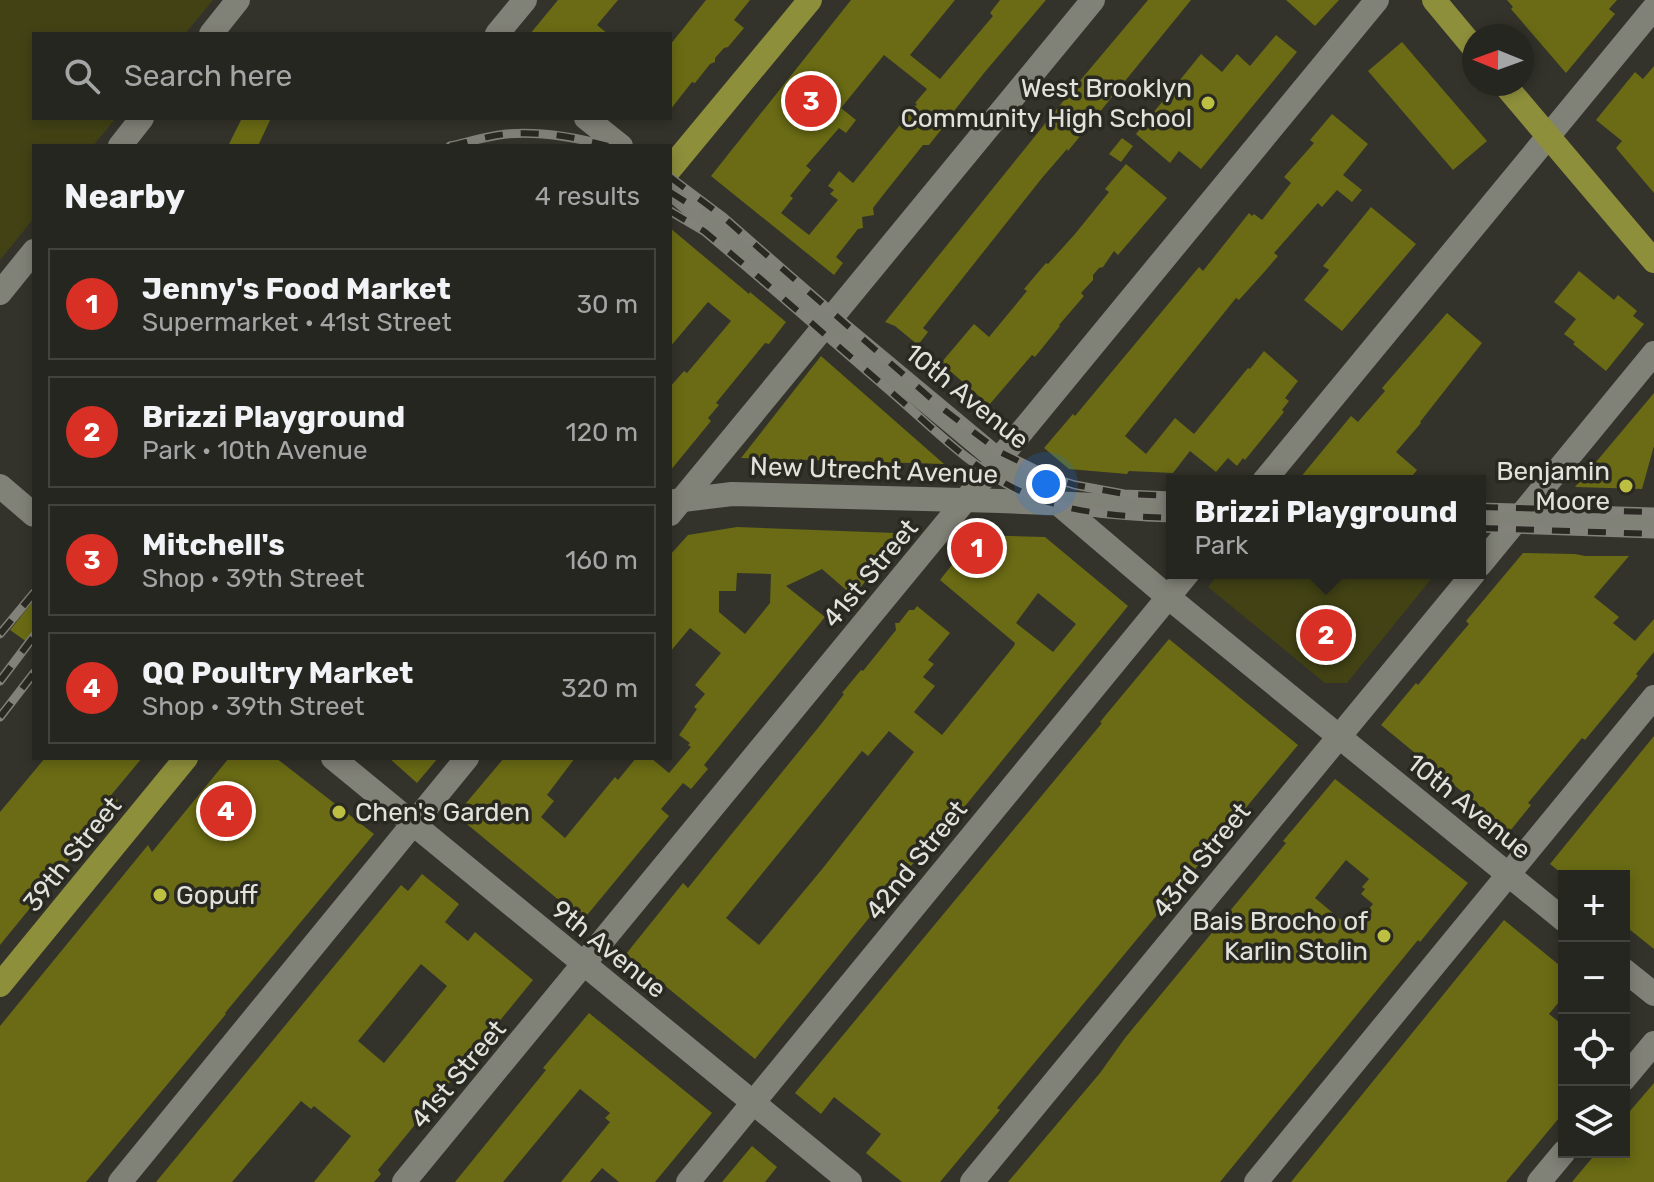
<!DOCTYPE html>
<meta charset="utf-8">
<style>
:root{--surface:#262620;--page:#2e2e29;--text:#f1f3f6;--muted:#a4a5a5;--line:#42433e;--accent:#d93025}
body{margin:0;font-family:Rubik,sans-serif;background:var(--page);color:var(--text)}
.controls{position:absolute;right:24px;bottom:24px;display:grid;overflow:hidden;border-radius:0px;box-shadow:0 4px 12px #0003}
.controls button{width:72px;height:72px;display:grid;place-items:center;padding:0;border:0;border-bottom:2px solid var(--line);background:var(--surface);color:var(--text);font:40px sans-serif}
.compass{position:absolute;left:1462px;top:24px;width:72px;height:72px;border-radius:50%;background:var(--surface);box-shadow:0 4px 12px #0003;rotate:271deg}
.you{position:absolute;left:1046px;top:484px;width:28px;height:28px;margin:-20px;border:6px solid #fff;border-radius:50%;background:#1a73e8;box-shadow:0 0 0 12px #1a73e833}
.badge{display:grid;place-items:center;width:52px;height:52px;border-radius:50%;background:var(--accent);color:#fff;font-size:26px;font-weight:700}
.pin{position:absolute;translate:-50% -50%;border:4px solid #fff;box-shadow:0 2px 8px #0006}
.popup{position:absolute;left:1166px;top:475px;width:320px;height:104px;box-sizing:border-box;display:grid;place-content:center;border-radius:0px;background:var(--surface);filter:drop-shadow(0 2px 6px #0005);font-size:26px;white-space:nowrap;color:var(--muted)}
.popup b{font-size:30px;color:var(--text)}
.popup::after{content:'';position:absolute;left:50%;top:100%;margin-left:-16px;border:16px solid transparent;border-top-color:var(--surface)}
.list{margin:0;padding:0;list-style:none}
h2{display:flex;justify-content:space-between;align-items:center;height:104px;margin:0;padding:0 32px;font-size:34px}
h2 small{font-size:26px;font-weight:400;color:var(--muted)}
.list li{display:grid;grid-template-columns:52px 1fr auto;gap:24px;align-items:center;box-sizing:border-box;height:112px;margin:0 16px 16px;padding:0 16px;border:2px solid var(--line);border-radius:0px}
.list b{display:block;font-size:30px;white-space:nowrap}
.list p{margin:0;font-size:26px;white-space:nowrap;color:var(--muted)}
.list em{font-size:26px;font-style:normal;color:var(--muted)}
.icon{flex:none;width:44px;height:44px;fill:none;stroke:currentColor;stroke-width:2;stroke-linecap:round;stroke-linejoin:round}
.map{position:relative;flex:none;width:1654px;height:1182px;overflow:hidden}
.search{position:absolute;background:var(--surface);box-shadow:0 4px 12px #0003;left:32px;top:32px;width:640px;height:88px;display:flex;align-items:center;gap:20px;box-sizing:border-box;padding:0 28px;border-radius:0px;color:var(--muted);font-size:30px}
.panel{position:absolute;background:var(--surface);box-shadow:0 4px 12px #0003;left:32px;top:144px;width:640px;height:616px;border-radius:0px}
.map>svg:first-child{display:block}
.green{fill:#424215}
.building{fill:#6a6b14;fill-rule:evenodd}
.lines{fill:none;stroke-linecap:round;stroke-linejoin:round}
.minor{stroke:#808177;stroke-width:24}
.major{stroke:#8e8f3b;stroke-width:24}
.rail-casing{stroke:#82827b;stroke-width:9}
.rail{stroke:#292921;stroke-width:6;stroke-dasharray:18;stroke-linecap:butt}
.poi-dot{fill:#bdbf43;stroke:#292921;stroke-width:3}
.labels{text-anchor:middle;stroke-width:7;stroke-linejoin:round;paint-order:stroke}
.poi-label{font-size:26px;fill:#e1e2dc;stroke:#292921;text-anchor:end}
.street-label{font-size:26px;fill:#e1e2dc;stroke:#292921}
</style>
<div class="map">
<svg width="1654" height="1182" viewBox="0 0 1654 1182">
<rect width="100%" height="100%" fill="#33332b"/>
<g class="green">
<path d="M0 0H213L185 34H34V118H116L93 146H34V218L0 260Z"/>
<path d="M1219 573H1436L1347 683H1325L1208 587Z"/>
</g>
<g class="building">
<path d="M558 0H618L597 25 608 34H530Z"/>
<path d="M706 0H750L734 20 744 28 728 47 724 48 715 58V62L710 64 695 83 692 82 670 110V45Z"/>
<path d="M851 0H955L910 55 940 79 993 16 990 13 1000 0H1046L984 73 943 125 944 126 929 145H923L887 190 873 208 874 215 862 217 863 228 858 229 836 257 843 263 834 275 711 176ZM884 55 927 89 915 103 917 104 853 183 839 171 828 186 834 190 830 194 838 200 809 235 781 213 793 198 790 196 811 170 806 166 839 128 846 133 856 120 841 108Z"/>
<path d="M1148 0H1191L1068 151 1067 149 1042 178 923 328 928 332 918 345 895 326 885 322 1073 89Z"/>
<path d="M1286 0H1339L1315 26Z"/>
<path d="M1507 0H1617L1609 9 1615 14 1566 73 1511 9 1513 7Z"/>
<path d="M1276 35 1297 52 1201 169 1179 151 1170 163 1136 134 1201 54 1222 72 1237 54 1250 66Z"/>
<path d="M1402 42 1487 141 1453 170 1368 71Z"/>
<path d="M1654 66V193L1616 148 1622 141 1596 120 1635 72 1643 79Z"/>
<path d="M1332 114 1368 144 1343 175 1362 190 1352 202 1337 190 1322 207 1318 203 1274 253 1278 256 1266 270 1239 300 1236 298 1125 436 1146 454 1175 418 1194 434 1248 368 1250 369 1264 351 1298 381 1285 398 1289 401 1282 410 1284 412 1245 460 1243 458 1237 466 1228 458 1216 472 1190 451 1173 473 1129 471 1127 474 1069 469 1044 448 1073 414 1075 416 1199 267 1203 271 1249 213 1252 216 1254 214 1262 220 1291 183 1284 177 1314 143 1310 140Z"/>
<path d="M242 118H271L258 146H228Z"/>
<path d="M1122 138 1133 146 1121 162 1109 154Z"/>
<path d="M1126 164 1167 198 1118 255 1114 251 1103 267 1099 268 1093 275V280L1081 293 1084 296 1059 325 1060 326 1035 357 1032 355 989 405 941 363 974 324 989 337 1027 291 1024 289 1046 263 1048 264 1075 234 1109 192 1105 189Z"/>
<path d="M1371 207 1416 244 1342 331 1304 300 1329 270 1323 266Z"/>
<path d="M670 228 749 294 750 292 786 322 769 344 765 343 716 403 719 405 708 418 711 421 670 471V387L684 371 687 373 731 321 708 302 670 347Z"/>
<path d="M1579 271 1614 300 1618 295 1637 311 1633 316 1644 324 1606 371 1573 344 1575 342 1564 334 1576 319 1554 302Z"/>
<path d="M1447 313 1482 343 1420 422 1421 423 1396 452 1417 470 1408 481 1300 478 1351 416 1358 422 1385 391 1382 388Z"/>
<path d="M821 356 944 464 741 458Z"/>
<path d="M1654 393V446L1642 489 1575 487Z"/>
<path d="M737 527 895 533 898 543 853 596 822 569 786 586 825 617 704 765 708 769 691 789 683 783 661 809 669 816 583 920 456 815 504 758H575L547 795 554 801 541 817 565 838 615 777 618 780 636 758H651L669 773 691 747 688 745 690 743 679 735 697 709 694 707 705 694 695 685 721 653 690 628 670 652V555L688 535ZM737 573 771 574 770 603 745 634 719 612V591H736Z"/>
<path d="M976 535 1045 537 1128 606 948 827 945 824 755 1059 626 954 683 883 688 888 721 847 822 723 844 694 842 693 861 670 863 671 896 630 895 623H899L909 610H914L917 606 950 633 928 660 934 664 923 677 935 686 914 712 942 735 1014 646 1015 643 940 580 955 561 958 564 976 542ZM1038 593 1076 624 1053 652 1016 623ZM889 731 914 752 823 868 759 945 726 918 862 751 868 756Z"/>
<path d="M1523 553 1575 554 1585 556H1629L1594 597 1619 617 1613 623 1635 641 1654 619V652L1636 674 1638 676 1585 740 1582 738 1528 803 1531 805 1510 831 1381 725 1416 683 1418 685 1457 638 1469 624 1466 621Z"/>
<path d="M34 600V647L10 630Z"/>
<path d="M1169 639 1298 745 997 1108 1000 1110 940 1182H902L866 1153 881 1134 834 1097 821 1114 795 1093 1102 723 1100 722Z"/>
<path d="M1654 736V949L1624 925V876H1565L1550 864Z"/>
<path d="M45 758H142L112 794 118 800 0 945V812Z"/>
<path d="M229 758H276L374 834 225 1013 226 1014 86 1182H0V1026L148 845 152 852Z"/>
<path d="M389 758H438L417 783Z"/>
<path d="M1335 779 1468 883 1420 942 1418 940 1220 1182H1008L1100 1073 1125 1038 1286 843 1283 841ZM1346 860 1369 879 1362 887 1365 889 1361 894 1373 904 1352 929 1315 898Z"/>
<path d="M422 874 459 904 445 922 468 941 475 932 533 980 378 1170 381 1174 374 1182H314L351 1136 314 1106 311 1109 301 1101 232 1182H156L401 885 408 891ZM421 964 447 986 384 1063 358 1041Z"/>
<path d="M1504 920 1564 969V996L1549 1014 1564 1026V1112L1506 1182H1291Z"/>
<path d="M589 1013 712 1113 655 1182H619L602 1168 590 1182H561L610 1122 605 1118 610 1113 580 1089 503 1182H455L546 1070 543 1068Z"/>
<path d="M1654 1083V1182H1572L1597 1152H1624V1118Z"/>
<path d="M752 1146 777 1167 765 1182H722Z"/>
</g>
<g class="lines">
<g class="minor">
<path d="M211 34 238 0"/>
<path d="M497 34 525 0"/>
<path d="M586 118 621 146"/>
<path d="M120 146 142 118"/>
<path d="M670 187 999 461 1060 505 1168 597 1564 920"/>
<path d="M0 293 34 251"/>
<path d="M1264 481 1654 8"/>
<path d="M0 486 34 515"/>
<path d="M675 501 732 494 1000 501 1172 508"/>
<path d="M670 514 1093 0"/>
<path d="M1480 518 1654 524"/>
<path d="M1480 565 1654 353"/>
<path d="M333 758 850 1182"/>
<path d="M1624 970 1654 994"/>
<path d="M1624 1079 1654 1043"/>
<path d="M120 1182 467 758"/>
<path d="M404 1182 1377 0"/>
<path d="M688 1182 1188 573"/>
<path d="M972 1182 1474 573"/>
<path d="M1256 1182 1654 697"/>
<path d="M1539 1182 1564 1152"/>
</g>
<g class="major">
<path d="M1434 0 1474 48"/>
<path d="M1504 84 1654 261"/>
<path d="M670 169 810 0"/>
<path d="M0 985 186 758"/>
</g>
<g class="rail-casing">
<g id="rail">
<path d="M450 146C468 142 488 136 506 134 541 131 575 137 608 146"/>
<path d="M670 177 722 216 943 409 1000 452 1055 479 1075 485 1124 494 1172 496"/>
<path d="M670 192 697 209"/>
<path d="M670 211 704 231C769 285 833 342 897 397 935 430 972 468 1018 490 1067 514 1119 516 1172 518"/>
<path d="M1480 507 1654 512"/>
<path d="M1480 528 1654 534"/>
<path d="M0 634 34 593"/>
<path d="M0 681 34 636"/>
<path d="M0 717 34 673"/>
</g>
</g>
<use href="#rail" class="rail"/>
</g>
<g class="poi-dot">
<circle cx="1208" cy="103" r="8"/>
<circle cx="1626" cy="486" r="8"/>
<circle cx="339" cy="812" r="8"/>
<circle cx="160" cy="895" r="8"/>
<circle cx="1384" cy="936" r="8"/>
</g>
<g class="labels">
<g class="poi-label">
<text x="1192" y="97">West Brooklyn<tspan x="1192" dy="30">Community High School</tspan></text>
<text x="1610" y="480">Benjamin<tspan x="1610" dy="30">Moore</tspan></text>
<text x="355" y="821" text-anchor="start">Chen's Garden</text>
<text x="176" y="904" text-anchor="start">Gopuff</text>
<text x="1368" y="930">Bais Brocho of<tspan x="1368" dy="30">Karlin Stolin</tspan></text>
</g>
<g class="street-label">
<text transform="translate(967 396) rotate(39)" y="9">10th Avenue</text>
<text transform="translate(874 470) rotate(2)" y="9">New Utrecht Avenue</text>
<text transform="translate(870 573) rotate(-50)" y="9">41st Street</text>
<text transform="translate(1469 806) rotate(39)" y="9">10th Avenue</text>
<text transform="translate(72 854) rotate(-51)" y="9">39th Street</text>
<text transform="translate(916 860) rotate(-51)" y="9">42nd Street</text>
<text transform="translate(1201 860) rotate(-51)" y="9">43rd Street</text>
<text transform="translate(609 949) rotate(39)" y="9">9th Avenue</text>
<text transform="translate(458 1074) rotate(-50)" y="9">41st Street</text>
</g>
</g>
</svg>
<div class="controls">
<button>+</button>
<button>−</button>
<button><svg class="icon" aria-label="locate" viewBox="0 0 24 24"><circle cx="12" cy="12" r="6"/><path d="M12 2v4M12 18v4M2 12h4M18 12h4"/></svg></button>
<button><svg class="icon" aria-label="layers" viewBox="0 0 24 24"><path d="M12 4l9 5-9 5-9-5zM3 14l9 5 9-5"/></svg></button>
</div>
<svg class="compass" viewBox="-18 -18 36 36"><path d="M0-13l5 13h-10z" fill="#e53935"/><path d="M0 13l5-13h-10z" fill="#a4a5a5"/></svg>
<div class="you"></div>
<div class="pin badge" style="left:977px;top:548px">1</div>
<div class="pin badge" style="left:1326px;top:635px">2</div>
<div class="popup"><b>Brizzi Playground</b>Park</div>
<div class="pin badge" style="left:811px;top:101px">3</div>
<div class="pin badge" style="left:226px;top:811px">4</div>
<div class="search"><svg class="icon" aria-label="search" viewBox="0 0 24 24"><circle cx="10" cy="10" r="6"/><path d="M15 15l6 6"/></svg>Search here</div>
<section class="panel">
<h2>Nearby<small>4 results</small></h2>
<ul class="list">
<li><span class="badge">1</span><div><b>Jenny's Food Market</b><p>Supermarket · 41st Street</p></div><em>30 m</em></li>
<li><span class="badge">2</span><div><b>Brizzi Playground</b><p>Park · 10th Avenue</p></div><em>120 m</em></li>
<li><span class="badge">3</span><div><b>Mitchell's</b><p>Shop · 39th Street</p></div><em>160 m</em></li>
<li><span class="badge">4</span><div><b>QQ Poultry Market</b><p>Shop · 39th Street</p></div><em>320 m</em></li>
</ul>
</section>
</div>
